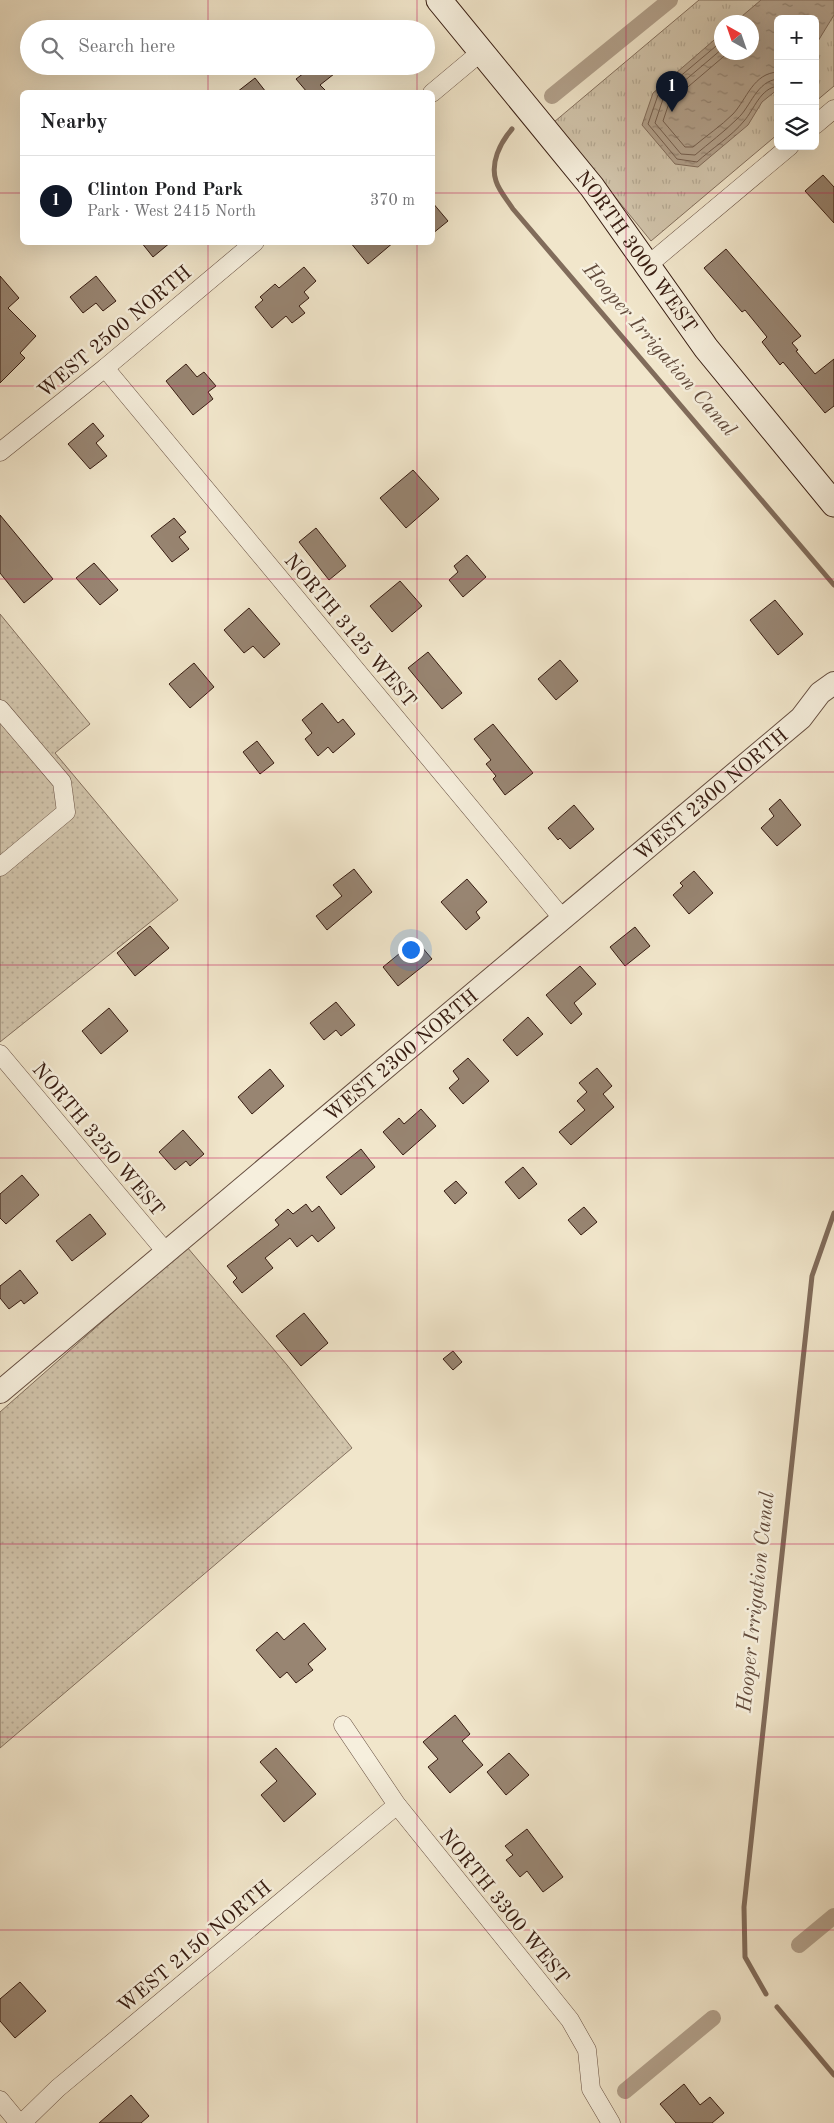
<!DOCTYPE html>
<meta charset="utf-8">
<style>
:root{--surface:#fff;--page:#f6f6f6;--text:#202124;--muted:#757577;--line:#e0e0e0;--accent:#111827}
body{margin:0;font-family:"Old Standard TT",serif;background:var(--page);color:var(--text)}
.controls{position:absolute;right:15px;top:15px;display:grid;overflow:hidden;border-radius:8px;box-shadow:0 5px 20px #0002}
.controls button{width:45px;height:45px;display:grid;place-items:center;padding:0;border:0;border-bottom:1px solid var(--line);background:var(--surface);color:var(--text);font:25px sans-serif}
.compass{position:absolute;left:714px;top:15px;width:45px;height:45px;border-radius:50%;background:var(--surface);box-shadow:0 5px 20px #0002;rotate:320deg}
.you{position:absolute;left:410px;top:949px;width:18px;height:18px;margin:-12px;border:4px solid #fff;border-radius:50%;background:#1a73e8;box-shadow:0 0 0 8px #1a73e833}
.badge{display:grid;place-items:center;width:32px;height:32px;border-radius:50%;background:var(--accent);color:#fff;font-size:16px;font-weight:700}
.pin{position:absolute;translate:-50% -41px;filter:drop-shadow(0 1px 2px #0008)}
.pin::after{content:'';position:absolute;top:26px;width:18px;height:15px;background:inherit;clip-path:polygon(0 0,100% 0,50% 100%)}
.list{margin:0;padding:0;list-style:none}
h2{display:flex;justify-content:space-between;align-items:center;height:65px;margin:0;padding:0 20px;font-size:21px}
h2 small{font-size:16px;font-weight:400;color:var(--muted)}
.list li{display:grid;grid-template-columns:32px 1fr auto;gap:15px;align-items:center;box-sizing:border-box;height:90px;padding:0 20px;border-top:1px solid var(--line)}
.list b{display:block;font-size:19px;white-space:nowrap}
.list p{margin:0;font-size:16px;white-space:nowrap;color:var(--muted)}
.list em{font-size:16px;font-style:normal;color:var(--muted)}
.icon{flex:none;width:28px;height:28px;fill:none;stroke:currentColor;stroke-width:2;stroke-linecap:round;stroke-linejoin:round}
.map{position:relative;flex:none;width:834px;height:2123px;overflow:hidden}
.search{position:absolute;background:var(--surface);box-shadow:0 5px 20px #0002;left:20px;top:20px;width:415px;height:55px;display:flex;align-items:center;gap:12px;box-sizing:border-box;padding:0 18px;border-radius:28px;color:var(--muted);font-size:19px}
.panel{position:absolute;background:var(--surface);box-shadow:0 5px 20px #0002;left:20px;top:90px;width:415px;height:155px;border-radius:8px}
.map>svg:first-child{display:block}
.grass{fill:url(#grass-dots);stroke:#84705e}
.park{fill:url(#park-tufts);stroke:#84705e;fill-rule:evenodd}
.water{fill:url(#water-ripples);stroke:#816c5b}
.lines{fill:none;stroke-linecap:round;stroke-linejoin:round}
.shore{stroke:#745e4e;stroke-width:1}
.stream{stroke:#816c5b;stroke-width:5}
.canal{stroke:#b2a18c;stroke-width:16}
.building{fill:#988572;stroke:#371c11}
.minor-casing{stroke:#664e40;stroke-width:19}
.tertiary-casing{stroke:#664e40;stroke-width:24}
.secondary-casing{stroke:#371c11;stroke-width:27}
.minor{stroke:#f6efdd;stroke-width:18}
.tertiary{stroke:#f6efdd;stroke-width:22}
.secondary{stroke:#f6efdd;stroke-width:25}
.grid{fill:none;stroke:#c2185b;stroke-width:1;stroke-opacity:0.55}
.labels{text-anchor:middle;stroke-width:5;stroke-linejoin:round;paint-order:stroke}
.street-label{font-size:20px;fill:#371c11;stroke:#f6efdd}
.water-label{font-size:21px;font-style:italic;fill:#624b3c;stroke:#f6efdd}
</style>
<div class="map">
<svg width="834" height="2123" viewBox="0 0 834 2123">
<defs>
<pattern id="grass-dots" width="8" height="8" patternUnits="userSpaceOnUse" patternTransform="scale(1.25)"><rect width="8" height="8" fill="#d1c4ab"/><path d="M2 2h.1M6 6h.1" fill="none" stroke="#b4a892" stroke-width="1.8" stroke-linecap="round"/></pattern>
<pattern id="park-tufts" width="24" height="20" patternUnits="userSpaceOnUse" patternTransform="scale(1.25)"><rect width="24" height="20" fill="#d1c4ab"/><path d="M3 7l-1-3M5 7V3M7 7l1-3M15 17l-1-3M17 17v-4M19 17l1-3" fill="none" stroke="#b4a892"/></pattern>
<pattern id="water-ripples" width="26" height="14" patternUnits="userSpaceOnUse" patternTransform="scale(1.25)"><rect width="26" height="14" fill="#b2a18c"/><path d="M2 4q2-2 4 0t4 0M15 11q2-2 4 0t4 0" fill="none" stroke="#928271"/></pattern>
</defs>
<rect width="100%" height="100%" fill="#f1e6cb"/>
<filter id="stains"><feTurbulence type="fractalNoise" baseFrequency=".004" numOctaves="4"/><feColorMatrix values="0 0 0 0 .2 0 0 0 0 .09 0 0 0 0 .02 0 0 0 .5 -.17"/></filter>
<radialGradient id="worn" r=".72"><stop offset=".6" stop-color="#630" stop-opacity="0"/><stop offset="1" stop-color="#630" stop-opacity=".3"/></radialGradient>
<g class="grass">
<path d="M0 614 90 724 55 753 178 900 0 1042Z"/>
<path d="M187 1247 287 1365 352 1448 0 1748V1412Z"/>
</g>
<path class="park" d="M699 0H834V86L815 102V19H778V134L651 241 554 122ZM722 22H752V52H722Z"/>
<path class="water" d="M761 0H834V15L815 46V19H778V89L762 102 748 125 698 167 675 164 642 125 653 93 721 34 722 52H752V22H735Z"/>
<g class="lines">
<g class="shore">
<path d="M722 41 658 95 648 124 677 159 697 162C711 149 732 136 744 121 754 110 760 88 778 86"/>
<path d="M722 49 663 99 655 123 681 154 695 155C709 143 724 132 737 119 751 107 756 81 778 79"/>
<path d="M729 52 669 103 663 121 685 147H693C706 136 721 126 733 114 747 99 753 73 778 72"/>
</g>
<g class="stream">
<path d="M512 129C500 143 490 163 496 181 499 191 508 201 513 209L834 585"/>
<path d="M766 1994 745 1957 744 1907 812 1276 834 1213"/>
<path d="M777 2007 834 2075"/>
</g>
<g class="canal">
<path d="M552 96 670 0"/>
<path d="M799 1945 834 1916"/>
<path d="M625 2091 713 2018"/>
</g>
</g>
<g class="building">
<path d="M298 66H327L334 74 320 85 327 92H307L296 79 304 73Z"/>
<path d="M255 78 266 92H237Z"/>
<path d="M823 175 834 187V223L805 191Z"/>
<path d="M432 202 448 221 432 234Z"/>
<path d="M141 242H171L153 257Z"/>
<path d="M350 242H394L368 264Z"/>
<path d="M726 249 801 336 792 343 798 350 796 351 815 374 834 359V406L825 413 783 362 780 365 762 342 767 337 745 310 742 312 704 268Z"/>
<path d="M304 267 316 281 304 292 309 298 299 306 305 313 292 323 286 316 272 328 255 307 263 300 260 297 275 284 279 288Z"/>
<path d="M0 276 19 298 8 308 36 336 20 353 25 358 0 383Z"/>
<path d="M96 276 116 301 103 311 96 303 83 313 70 297Z"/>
<path d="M186 364 197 377 204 372 216 386 208 392 213 399 193 415 166 381Z"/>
<path d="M93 423 104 436 96 443 107 456 90 469 68 444Z"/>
<path d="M413 470 439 499 406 528 380 498Z"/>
<path d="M0 515 53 579 24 603 0 573Z"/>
<path d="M174 518 186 532 179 537 189 549 172 562 151 536Z"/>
<path d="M316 528 346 566 329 580 299 542Z"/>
<path d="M467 555 486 577 463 597 449 580 458 572 454 566Z"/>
<path d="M94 563 118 590 100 605 76 578Z"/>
<path d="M400 581 422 606 392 632 370 606Z"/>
<path d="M775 600 803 634 778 655 750 620Z"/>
<path d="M249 608 280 644 264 658 253 646 244 653 224 630Z"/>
<path d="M428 652 462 693 442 709 408 668Z"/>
<path d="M560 660 578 681 556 700 538 679Z"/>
<path d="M194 663 214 687 190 708 169 684Z"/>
<path d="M322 703 338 723 343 719 355 734 333 753 328 747 318 756 305 739 312 733 302 720Z"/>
<path d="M493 724 533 773 505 795 493 779 496 776 486 764 491 760 474 739Z"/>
<path d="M257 741 274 763 260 774 243 752Z"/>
<path d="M780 799 801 825 777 846 761 828 774 816 769 809Z"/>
<path d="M574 805 594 829 570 849 560 838 558 840 548 828Z"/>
<path d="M354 869 372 892 327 930 316 916 342 896 333 885Z"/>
<path d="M694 871 713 893 689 914 673 895 683 886 680 883Z"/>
<path d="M467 879 487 902 476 912 480 918 466 930 441 902Z"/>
<path d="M150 926 169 948 135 976 117 953Z"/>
<path d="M635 927 650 946 625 966 610 947Z"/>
<path d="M416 940 432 959 398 986 383 967Z"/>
<path d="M580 966 596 984 574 1003 582 1014 571 1024 546 995Z"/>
<path d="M336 1002 355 1025 341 1036 336 1030 324 1040 310 1023Z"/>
<path d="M109 1008 128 1031 101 1054 82 1031Z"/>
<path d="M528 1017 543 1034 517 1056 503 1040Z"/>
<path d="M468 1058 489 1081 463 1104 449 1088 459 1079 453 1071Z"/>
<path d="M597 1068 612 1086 603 1094 614 1107 571 1145 559 1132 585 1110 577 1101 587 1092 579 1083Z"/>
<path d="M270 1069 284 1086 252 1114 238 1097Z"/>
<path d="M421 1109 436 1126 403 1155 383 1132 399 1118 404 1124Z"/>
<path d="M183 1130 204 1154 190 1166 186 1161 175 1170 159 1152Z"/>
<path d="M361 1149 375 1167 341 1195 326 1177Z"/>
<path d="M523 1167 537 1184 519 1199 505 1182Z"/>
<path d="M22 1175 39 1195 6 1224 0 1218V1194Z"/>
<path d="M456 1181 467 1193 455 1204 444 1191Z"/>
<path d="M306 1204 312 1212 319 1206 335 1228 318 1242 312 1235 297 1247 290 1238 265 1258 273 1268 242 1293 233 1282 237 1278 227 1266 279 1225 275 1220 288 1209 293 1214Z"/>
<path d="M584 1207 597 1222 581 1235 568 1220Z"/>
<path d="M90 1214 106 1234 72 1261 56 1241Z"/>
<path d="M20 1270 38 1293 24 1304 21 1300 9 1309 0 1298V1286Z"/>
<path d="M304 1313 328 1343 301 1366 276 1336Z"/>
<path d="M453 1351 462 1362 453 1370 443 1359Z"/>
<path d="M304 1623 326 1649 308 1664 313 1670 296 1683 287 1672 280 1678 256 1650 277 1632 284 1640Z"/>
<path d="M455 1715 470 1734 462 1741 483 1765 450 1793 428 1767 438 1759 423 1742Z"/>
<path d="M276 1748 316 1794 284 1822 261 1795 277 1781 260 1762Z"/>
<path d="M509 1753 529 1775 506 1795 487 1772Z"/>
<path d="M527 1829 563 1877 543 1892 527 1871 520 1877 506 1860 513 1855 505 1846Z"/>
<path d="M20 1982 46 2011 15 2038 0 2021V1999Z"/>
<path d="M684 2084 700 2105 710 2097 724 2113 712 2123H676L660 2104Z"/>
<path d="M131 2095 149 2116 141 2123H99Z"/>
</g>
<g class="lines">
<g class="minor-casing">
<g id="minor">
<path d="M432 93 481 52"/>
<path d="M815 125 834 109"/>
<path d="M648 265 790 146"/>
<path d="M105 368 563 919"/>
<path d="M0 452 105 368 255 242"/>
<path d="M0 709 62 782 66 812 0 867"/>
<path d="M0 1054 166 1252"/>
<path d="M343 1725 397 1805 570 2020 587 2050 591 2089 611 2123"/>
<path d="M0 2100 19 2123"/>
<path d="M22 2123 58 2088 397 1805"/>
</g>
</g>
<g class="tertiary-casing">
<g id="tertiary">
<path id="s1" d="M0 1392 801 718 820 693 834 683"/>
</g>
</g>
<g class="secondary-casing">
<g id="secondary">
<path id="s2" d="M439 0 592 187 706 348 834 504"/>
</g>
</g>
<use href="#minor" class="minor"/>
<use href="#tertiary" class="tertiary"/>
<use href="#secondary" class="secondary"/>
</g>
<path class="grid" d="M208 0V29M417 0V29M626 0V2123M208 66V92M417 66V92M0 193H22M432 193H834M208 242V2123M417 242V2123M0 386H834M0 579H834M0 772H834M0 965H834M0 1158H834M0 1351H834M0 1544H834M0 1737H834M0 1930H834"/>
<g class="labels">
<g class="street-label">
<text dy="7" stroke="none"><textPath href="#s2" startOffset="320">NORTH 3000 WEST</textPath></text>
<text transform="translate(114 331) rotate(-40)" y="7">WEST 2500 NORTH</text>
<text transform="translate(351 630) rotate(50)" y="7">NORTH 3125 WEST</text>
<text dy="7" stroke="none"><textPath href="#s1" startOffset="929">WEST 2300 NORTH</textPath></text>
<text dy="7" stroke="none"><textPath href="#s1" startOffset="524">WEST 2300 NORTH</textPath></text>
<text transform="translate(99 1139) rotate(50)" y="7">NORTH 3250 WEST</text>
<text transform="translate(505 1906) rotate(51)" y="7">NORTH 3300 WEST</text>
<text transform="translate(194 1946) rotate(-40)" y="7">WEST 2150 NORTH</text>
</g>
<g class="water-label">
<text transform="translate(660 349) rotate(49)" y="7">Hooper Irrigation Canal</text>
<text transform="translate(755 1602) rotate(-84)" y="7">Hooper Irrigation Canal</text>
</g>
</g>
<rect width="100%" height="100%" filter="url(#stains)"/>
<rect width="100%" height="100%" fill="url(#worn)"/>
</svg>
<div class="controls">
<button>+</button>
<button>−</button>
<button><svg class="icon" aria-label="layers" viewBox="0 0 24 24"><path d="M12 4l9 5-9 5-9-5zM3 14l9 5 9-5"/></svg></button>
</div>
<svg class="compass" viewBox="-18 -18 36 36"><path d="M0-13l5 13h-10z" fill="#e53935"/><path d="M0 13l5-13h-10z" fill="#757577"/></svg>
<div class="you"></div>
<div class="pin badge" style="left:672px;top:112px">1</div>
<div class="search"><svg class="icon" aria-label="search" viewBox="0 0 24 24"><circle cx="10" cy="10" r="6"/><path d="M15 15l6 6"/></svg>Search here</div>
<section class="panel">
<h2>Nearby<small></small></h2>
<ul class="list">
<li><span class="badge">1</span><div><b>Clinton Pond Park</b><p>Park · West 2415 North</p></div><em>370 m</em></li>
</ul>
</section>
</div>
